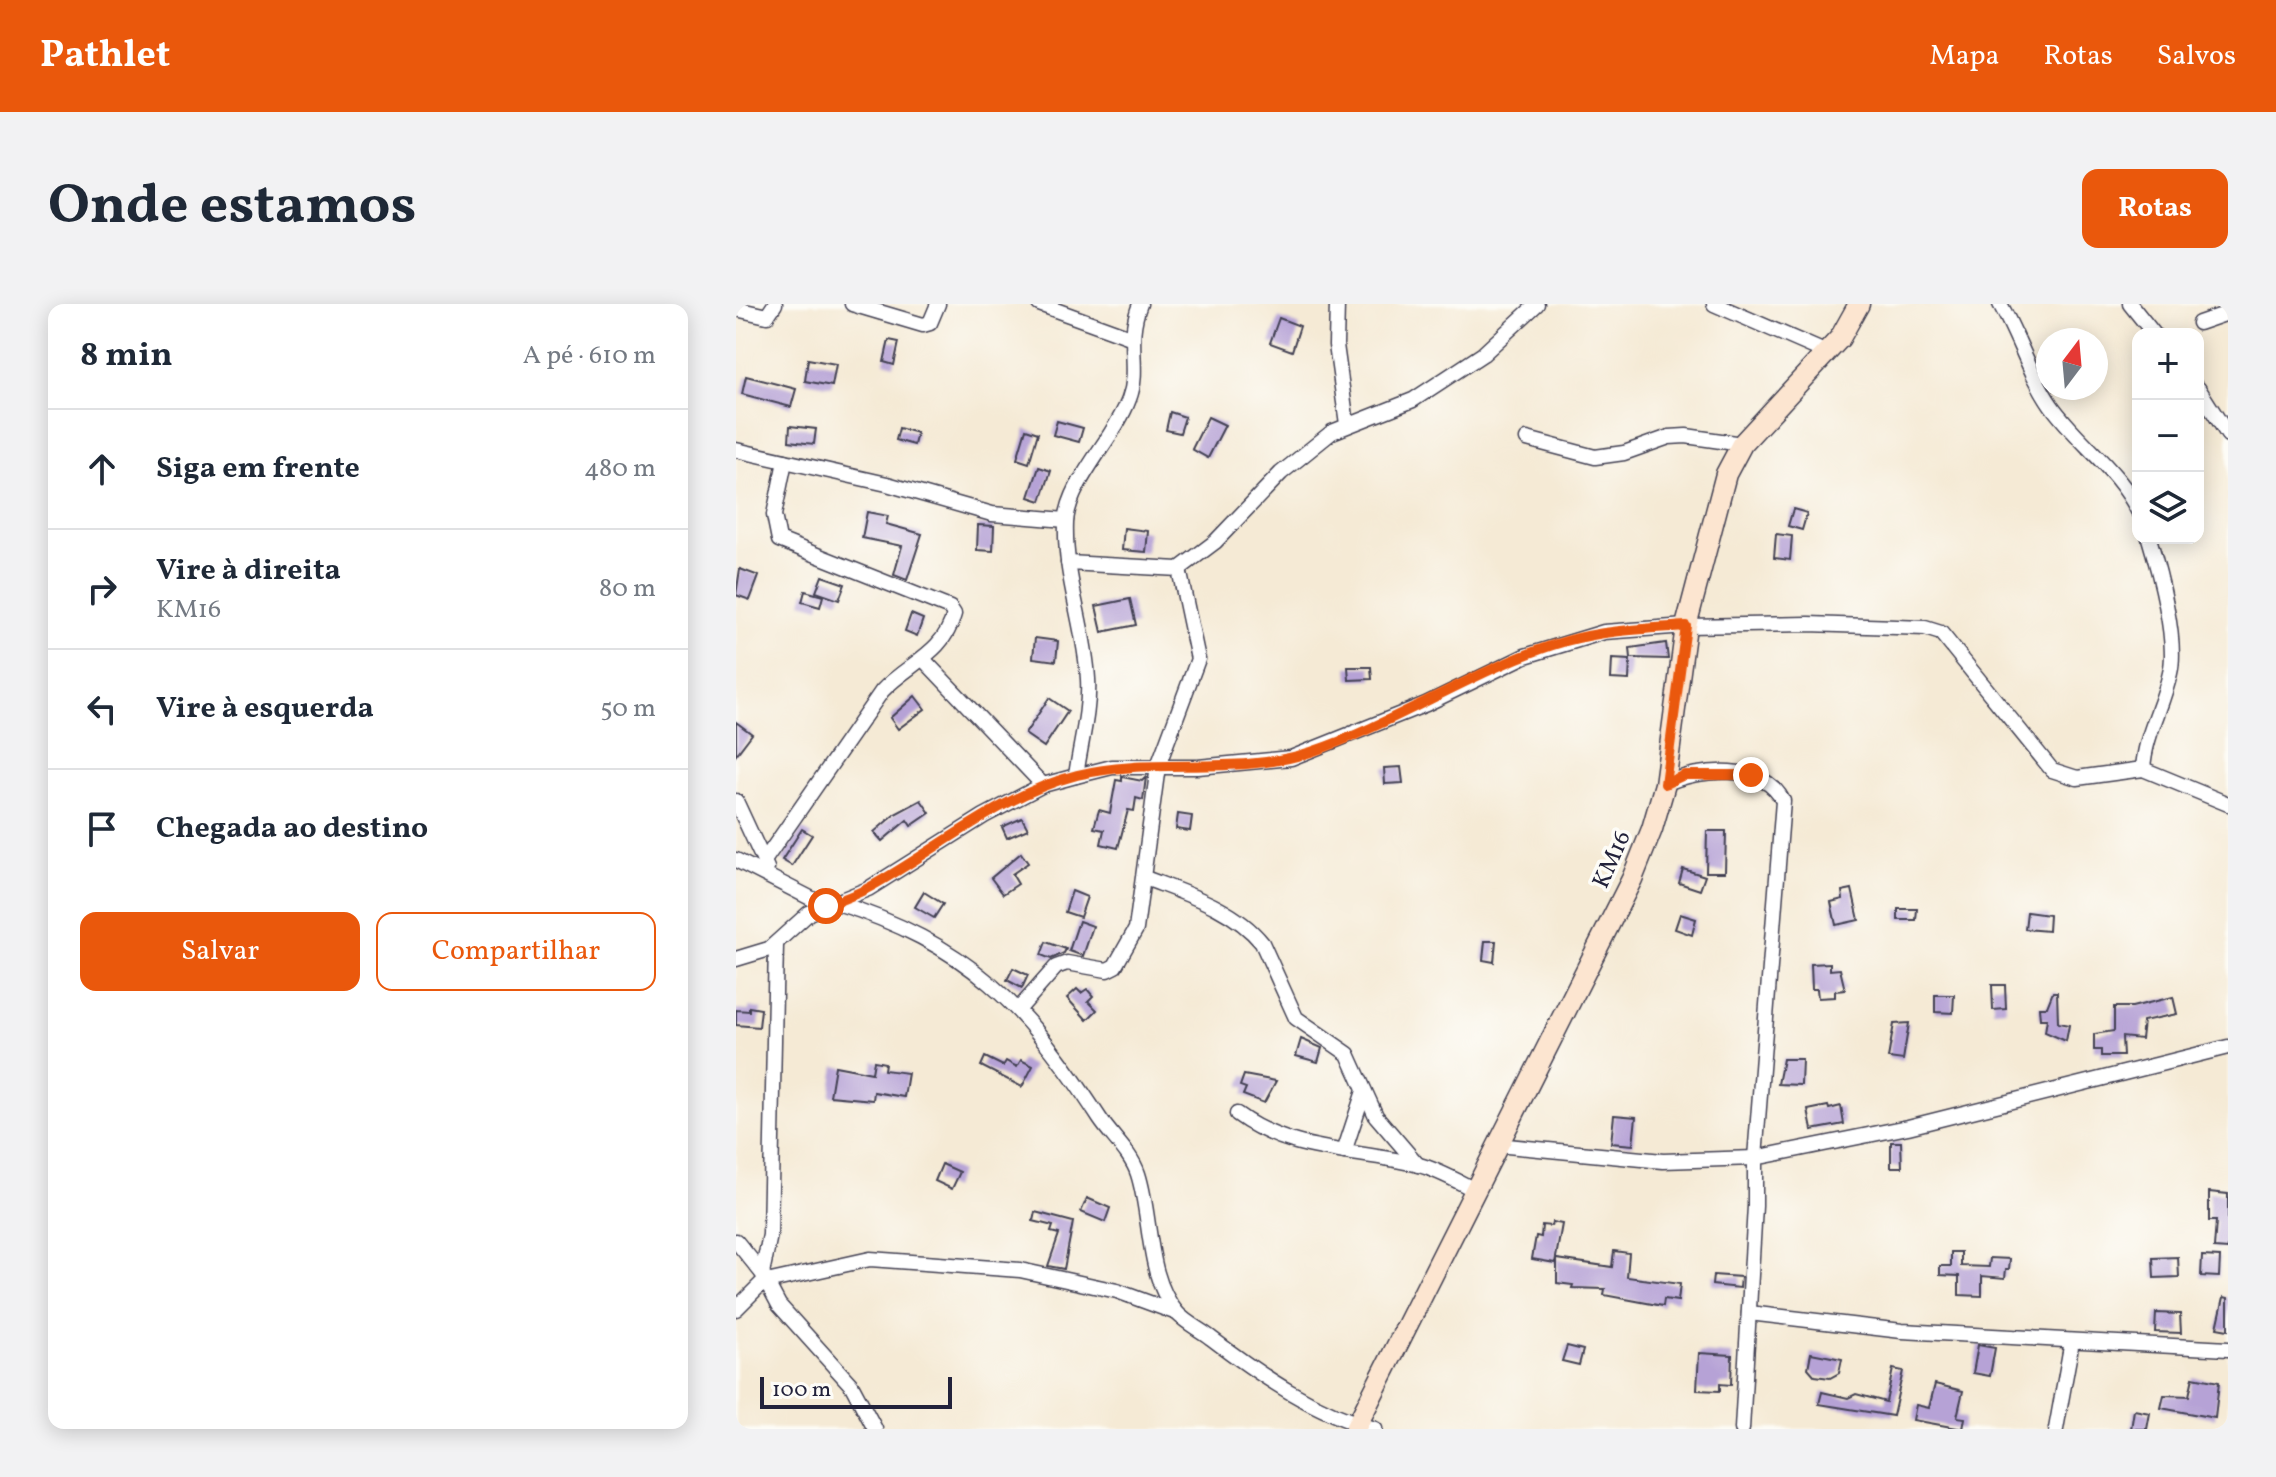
<!DOCTYPE html>
<html lang="pt">
<meta charset="utf-8">
<style>
:root{--surface:#fff;--page:#f2f2f3;--text:#1f2937;--muted:#747a83;--line:#e0e1e3;--accent:#ea580c}
body{margin:0;font-family:Vollkorn,serif;background:var(--page);color:var(--text)}
.controls{position:absolute;right:24px;top:24px;display:grid;overflow:hidden;border-radius:16px;box-shadow:0 4px 20px #0003}
.controls button{width:72px;height:72px;display:grid;place-items:center;padding:0;border:0;border-bottom:2px solid var(--line);background:var(--surface);color:var(--text);font:40px sans-serif}
.compass{position:absolute;left:1300px;top:24px;width:72px;height:72px;border-radius:50%;background:var(--surface);box-shadow:0 4px 20px #0003;rotate:16deg}
.scale{position:absolute;left:24px;bottom:20px;width:192px;box-sizing:border-box;padding-left:8px;border:4px solid #22223b;border-top:0;font-size:22px;line-height:28px;white-space:nowrap;color:#22223b;-webkit-text-stroke:6px #fdfcf7;paint-order:stroke}
.stop{position:absolute;width:24px;height:24px;margin:-18px;border:6px solid #ea580c;border-radius:50%;background:#fff}
.stop.end{background:#ea580c;border-color:#fff;box-shadow:0 2px 8px #0008}
.list{margin:0;padding:0;list-style:none}
h2{display:flex;justify-content:space-between;align-items:center;height:104px;margin:0;padding:0 32px;font-size:34px}
h2 small{font-size:26px;font-weight:400;color:var(--muted)}
.list li{display:grid;grid-template-columns:52px 1fr auto;gap:24px;align-items:center;box-sizing:border-box;height:120px;padding:0 32px;border-top:2px solid var(--line)}
.list b{display:block;font-size:30px;white-space:nowrap}
.list p{margin:0;font-size:26px;white-space:nowrap;color:var(--muted)}
.list em{font-size:26px;font-style:normal;color:var(--muted)}
.actions{display:flex;gap:16px;padding:24px 32px}
.actions a{flex:1;padding:18px 0;border:2px solid var(--accent);border-radius:16px;text-align:center;font-size:28px;color:var(--accent)}
.actions .main{background:var(--accent);color:#fff}
.icon{flex:none;width:44px;height:44px;fill:none;stroke:currentColor;stroke-width:2;stroke-linecap:round;stroke-linejoin:round}
.map{position:relative;flex:none;width:1492px;height:1125px;overflow:hidden;border-radius:16px}
header{display:flex;align-items:center;gap:48px;box-sizing:border-box;height:112px;padding:0 40px;background:var(--accent);color:#fff}
header strong{font-size:38px}
nav{display:flex;gap:44px;margin-inline-start:auto;font-size:28px}
.intro{display:flex;align-items:center;justify-content:space-between;box-sizing:border-box;height:192px;padding:0 48px}
h1{margin:0;font-size:56px}
.button{padding:20px 36px;border-radius:16px;background:var(--accent);color:#fff;font-size:28px;font-weight:700}
main{display:flex;gap:48px;padding:0 48px}
aside{flex:1;background:var(--surface);border-radius:16px;box-shadow:0 4px 20px #0003}
.map>svg:first-child{display:block}
.building{fill:#b6a2d6}
.lines{fill:none;stroke-linecap:round;stroke-linejoin:round}
.street-casing{stroke:#424052;stroke-width:17}
.secondary-casing{stroke:#424052;stroke-width:23}
.street{stroke:#fff;stroke-width:14}
.secondary{stroke:#fce5d0;stroke-width:20}
.route{stroke:#ea580c;stroke-width:10}
.labels{text-anchor:middle;stroke-width:7;stroke-linejoin:round;paint-order:stroke}
.street-label{font-size:24px;fill:#22223b;stroke:#fdfcf7}
</style>
<header>
<strong>Pathlet</strong>
<nav><a>Mapa</a><a>Rotas</a><a>Salvos</a></nav>
</header>
<div class="intro"><h1>Onde estamos</h1><a class="button">Rotas</a></div>
<main>
<aside>
<h2>8 min<small>A pé · 610 m</small></h2>
<ul class="list">
<li><svg class="icon" aria-label="ahead" viewBox="0 0 24 24"><path d="M12 20V5M6 11l6-6 6 6"/></svg><div><b>Siga em frente</b></div><em>480 m</em></li>
<li><svg class="icon" aria-label="right" viewBox="0 0 24 24"><path d="M7 20v-9h11M14 6l5 5-5 5"/></svg><div><b>Vire à direita</b><p>KM16</p></div><em>80 m</em></li>
<li><svg class="icon" aria-label="left" viewBox="0 0 24 24"><path d="M17 20v-9H6M10 6l-5 5 5 5"/></svg><div><b>Vire à esquerda</b></div><em>50 m</em></li>
<li><svg class="icon" aria-label="arrive" viewBox="0 0 24 24"><path d="M6 21V4h12l-3 4 3 4H6"/></svg><div><b>Chegada ao destino</b></div></li>
</ul>
<div class="actions"><a class="main">Salvar</a><a>Compartilhar</a></div>
</aside>
<div class="map">
<svg width="1492" height="1125" viewBox="0 0 1492 1125">
<rect width="100%" height="100%" fill="#fdfcf7"/>
<filter id="ink" filterUnits="userSpaceOnUse"><feTurbulence type="fractalNoise" baseFrequency=".0125" numOctaves="2"/><feDisplacementMap in="SourceGraphic" scale="16" xChannelSelector="R" yChannelSelector="G"/><feConvolveMatrix kernelMatrix="1 2 1 2 8 2 1 2 1" color-interpolation-filters="sRGB"/></filter>
<filter id="wash" filterUnits="userSpaceOnUse"><feTurbulence type="fractalNoise" baseFrequency=".006" numOctaves="4" result="noise"/><feDisplacementMap in="SourceGraphic" scale="32" xChannelSelector="R" yChannelSelector="G"/><feGaussianBlur stdDeviation="1.8" result="paint"/><feColorMatrix in="noise" values="0 0 0 0 0 0 0 0 0 0 0 0 0 0 0 0 0 1.4 0 .05"/><feComposite in="paint" operator="in"/></filter>
<g filter="url(#wash)">
<rect width="100%" height="100%" fill="#f5ead5"/>
<g id="blocks">
<g class="building">
<path d="M543 14 564 22 556 47 534 39Z"/>
<path d="M153 36 163 38 158 61 148 58Z"/>
<path d="M72 55 100 60 96 82 69 77Z"/>
<path d="M10 72 60 85 55 103 6 90Z"/>
<path d="M434 108 449 113 444 129 430 126Z"/>
<path d="M472 113 489 121 472 154 456 145Z"/>
<path d="M321 117 347 124 343 138 317 131Z"/>
<path d="M54 122 80 125 78 140 53 137Z"/>
<path d="M163 124 181 129 178 141 160 136Z"/>
<path d="M290 125 302 129 293 159 281 155Z"/>
<path d="M303 163 315 167 305 197 293 193Z"/>
<path d="M1057 205 1071 209 1066 226 1052 222Z"/>
<path d="M131 208 152 212 150 220 186 230 171 276 158 271 166 242 126 234Z"/>
<path d="M242 221 258 222 257 247 241 246Z"/>
<path d="M388 224 412 227 410 248 386 246Z"/>
<path d="M1040 230 1056 232 1054 256 1038 254Z"/>
<path d="M4 265 23 272 14 296 0 291Z"/>
<path d="M86 272 109 280 103 296 80 288Z"/>
<path d="M69 287 87 292 84 303 66 298Z"/>
<path d="M394 295 400 321 366 328 360 302Z"/>
<path d="M175 310 187 315 181 332 169 327Z"/>
<path d="M299 334 322 337 320 357 297 354Z"/>
<path d="M930 339 932 355 895 354 894 344Z"/>
<path d="M876 355 894 356 893 376 875 375Z"/>
<path d="M612 363H635L636 375 613 376Z"/>
<path d="M179 392 189 405 162 425 154 414Z"/>
<path d="M313 394 332 407 308 443 289 430Z"/>
<path d="M0 418 16 430 0 451Z"/>
<path d="M665 463 667 479 649 480 648 464Z"/>
<path d="M386 473 406 477 410 473 407 496 400 494 398 507 392 506 382 544 365 540 368 526 358 524 363 506 374 509 380 476 386 477Z"/>
<path d="M185 496 194 509 175 522 171 516 146 537 138 528 159 510Z"/>
<path d="M442 510 456 512 454 527 440 525Z"/>
<path d="M286 514 292 525 271 534 266 523Z"/>
<path d="M66 525 76 531 56 562 46 556Z"/>
<path d="M971 527H990L989 568H970Z"/>
<path d="M285 549 292 559 276 570 282 580 267 590 255 574Z"/>
<path d="M947 565 969 572 964 586 943 579Z"/>
<path d="M1116 585 1123 616 1100 621 1095 598 1107 595 1106 587Z"/>
<path d="M336 587 351 593 344 613 329 608Z"/>
<path d="M188 588 207 600 198 614 179 603Z"/>
<path d="M1162 605H1181L1180 616H1162Z"/>
<path d="M1291 608 1313 611 1312 627 1289 625Z"/>
<path d="M944 610 960 615 956 631 939 625Z"/>
<path d="M343 617 357 622 347 652 333 647Z"/>
<path d="M749 637H760L758 658 747 656Z"/>
<path d="M310 638 330 645 328 649 315 655 305 651Z"/>
<path d="M1094 659V666L1104 665 1109 686 1099 687V693L1082 694 1081 685H1076L1075 660Z"/>
<path d="M277 664 292 671 286 684 271 676Z"/>
<path d="M1256 681H1269L1270 705 1257 706Z"/>
<path d="M341 685 345 689 351 685 357 692 352 697 361 706 351 716 331 694Z"/>
<path d="M1317 688H1321L1322 719 1333 721 1330 737 1309 728 1311 715H1304L1303 703H1311Z"/>
<path d="M1199 691H1218L1217 709 1199 708Z"/>
<path d="M1437 693 1441 710 1407 717 1405 735 1386 733 1387 752H1365V746H1358V730L1378 727V703H1396Z"/>
<path d="M13 703 25 705 23 723 0 721V706L13 707Z"/>
<path d="M1173 719 1167 756 1152 754 1158 720Z"/>
<path d="M565 735 586 744 582 758 560 752Z"/>
<path d="M249 753 267 762 270 757 281 763 285 756 297 762 286 783 245 762Z"/>
<path d="M1047 755H1066L1065 781 1042 780Z"/>
<path d="M138 757 149 759 148 766 172 769 168 793 138 788 137 796 94 792 99 762 136 769Z"/>
<path d="M508 771 540 777 528 799 507 791 510 784 504 782Z"/>
<path d="M1092 802 1093 805 1105 802 1108 820 1076 826 1072 806Z"/>
<path d="M878 811 900 813 897 841 875 839Z"/>
<path d="M1155 838H1165L1166 863H1155Z"/>
<path d="M206 860 224 868 216 885 199 877Z"/>
<path d="M1473 888 1492 890V945L1478 944 1480 917H1473Z"/>
<path d="M351 894 374 904 369 918 345 908Z"/>
<path d="M299 908 337 918 328 965 312 962 323 930 315 928 317 922 297 917Z"/>
<path d="M816 918 826 920 819 959 796 955 800 932 805 933 806 921 815 922Z"/>
<path d="M878 947 893 949 891 973 944 980 942 997 928 995 927 1002 868 991 869 985 836 984 837 981 821 979V955L876 963Z"/>
<path d="M1215 948H1225V962L1253 963 1254 954 1274 955 1273 965H1270L1269 974 1246 972V992L1223 991V972L1204 971V962H1215Z"/>
<path d="M1466 952 1484 953 1483 973 1465 972Z"/>
<path d="M1442 953 1443 973 1418 974 1417 954Z"/>
<path d="M977 971 1005 973 1004 984 976 981Z"/>
<path d="M1488 993 1492 994V1026L1481 1024Z"/>
<path d="M1420 1009 1444 1010 1445 1029 1419 1028Z"/>
<path d="M1242 1041 1259 1044 1254 1072 1237 1069Z"/>
<path d="M831 1042 847 1046 843 1061 826 1057Z"/>
<path d="M963 1049 996 1051 995 1081 984 1080V1087L961 1086Z"/>
<path d="M1075 1049 1106 1055 1103 1069 1094 1074 1079 1072 1072 1064Z"/>
<path d="M1157 1065 1167 1067 1157 1112 1083 1100 1086 1088 1112 1094 1120 1090 1150 1098Z"/>
<path d="M1457 1073 1483 1078 1479 1114 1425 1104 1428 1091 1453 1092Z"/>
<path d="M1199 1080 1227 1087 1221 1113 1229 1114 1227 1125 1177 1116 1180 1101 1193 1104Z"/>
<path d="M1398 1106 1414 1109 1411 1125H1395Z"/>
</g>
</g>
</g>
<g filter="url(#ink)">
<use href="#blocks" fill-opacity="0" stroke="#424052" stroke-width="2"/>
<g class="lines">
<g class="street-casing">
<g id="street">
<path d="M116 0 187 21 194 19 202 0"/>
<path d="M303 0 394 33"/>
<path d="M601 0 600 41 611 120"/>
<path d="M978 0 1091 49"/>
<path d="M1264 0C1283 33 1293 69 1315 101 1341 138 1383 166 1402 207"/>
<path d="M1394 0 1418 30"/>
<path d="M0 5 31 12 39 0"/>
<path d="M1463 19 1492 9"/>
<path d="M1462 84 1492 131"/>
<path d="M791 135 859 153 888 149 933 133 950 132 1006 140"/>
<path d="M0 146 151 180 256 210 330 216"/>
<path d="M332 259 443 265 479 238 545 169 596 128 677 96 747 50 801 0"/>
<path d="M188 356 307 481"/>
<path d="M1407 465C1409 430 1427 403 1434 369 1442 337 1423 267 1413 234"/>
<path d="M340 472C344 441 354 407 352 375 349 322 328 273 330 219 332 178 379 134 393 95 405 64 389 38 404 0"/>
<path d="M929 480C963 464 1028 458 1047 497L1019 854V902L1006 1125"/>
<path d="M0 497 31 564"/>
<path d="M0 556 90 602"/>
<path d="M28 557 146 387C172 359 208 350 218 310L214 304 43 236 38 211 49 157"/>
<path d="M409 574C450 590 498 604 526 639L560 714 612 750 640 812 682 861"/>
<path d="M98 598C231 639 290 701 364 815 376 833 395 849 402 870 416 913 410 973 441 1009 450 1019 465 1026 475 1034 525 1072 578 1108 639 1125"/>
<path d="M0 655 33 645 73 609 132 585 248 512 307 481 340 472 376 463H462L555 454 690 400 789 352 868 328 950 322 1073 320 1189 324 1205 329 1316 466 1341 474 1407 465 1492 500"/>
<path d="M282 706 320 663 331 659 371 666 379 662 400 625 422 462 462 355 443 265"/>
<path d="M501 810C555 850 620 845 683 861 702 866 721 877 739 886"/>
<path d="M761 841 927 857 1019 854 1172 823 1492 743"/>
<path d="M608 848 628 787"/>
<path d="M0 937 26 969 43 1001 116 1082 139 1125"/>
<path d="M26 969 34 931 40 640"/>
<path d="M0 1005 26 979 134 955 284 966 381 987 441 1009"/>
<path d="M1013 1009 1166 1027 1492 1045"/>
<path d="M1320 1125 1336 1037"/>
</g>
</g>
<g class="secondary-casing">
<path id="secondary" d="M619 1125 896 575 916 525 929 480 950 322 990 170 1006 140 1104 34 1123 0"/>
</g>
<use href="#street" class="street"/>
<use href="#secondary" class="secondary"/>
</g>
</g>
<g class="lines" filter="url(#ink)">
<path class="route" d="M90 602C104 596 120 591 134 583 203 545 264 491 341 471 417 452 500 473 575 448 662 419 743 362 830 337 870 326 909 325 950 322L929 480 948 471H1015"/>
</g>
<g class="labels">
<g class="street-label">
<text transform="translate(875 555) rotate(-66)" y="8">KM16</text>
</g>
</g>
</svg>
<div class="controls">
<button>+</button>
<button>−</button>
<button><svg class="icon" aria-label="layers" viewBox="0 0 24 24"><path d="M12 4l9 5-9 5-9-5zM3 14l9 5 9-5"/></svg></button>
</div>
<svg class="compass" viewBox="-18 -18 36 36"><path d="M0-13l5 13h-10z" fill="#e53935"/><path d="M0 13l5-13h-10z" fill="#747a83"/></svg>
<div class="scale">100 m</div>
<div class="stop" style="left:90px;top:602px"></div>
<div class="stop end" style="left:1015px;top:471px"></div>
</div>
</main>
